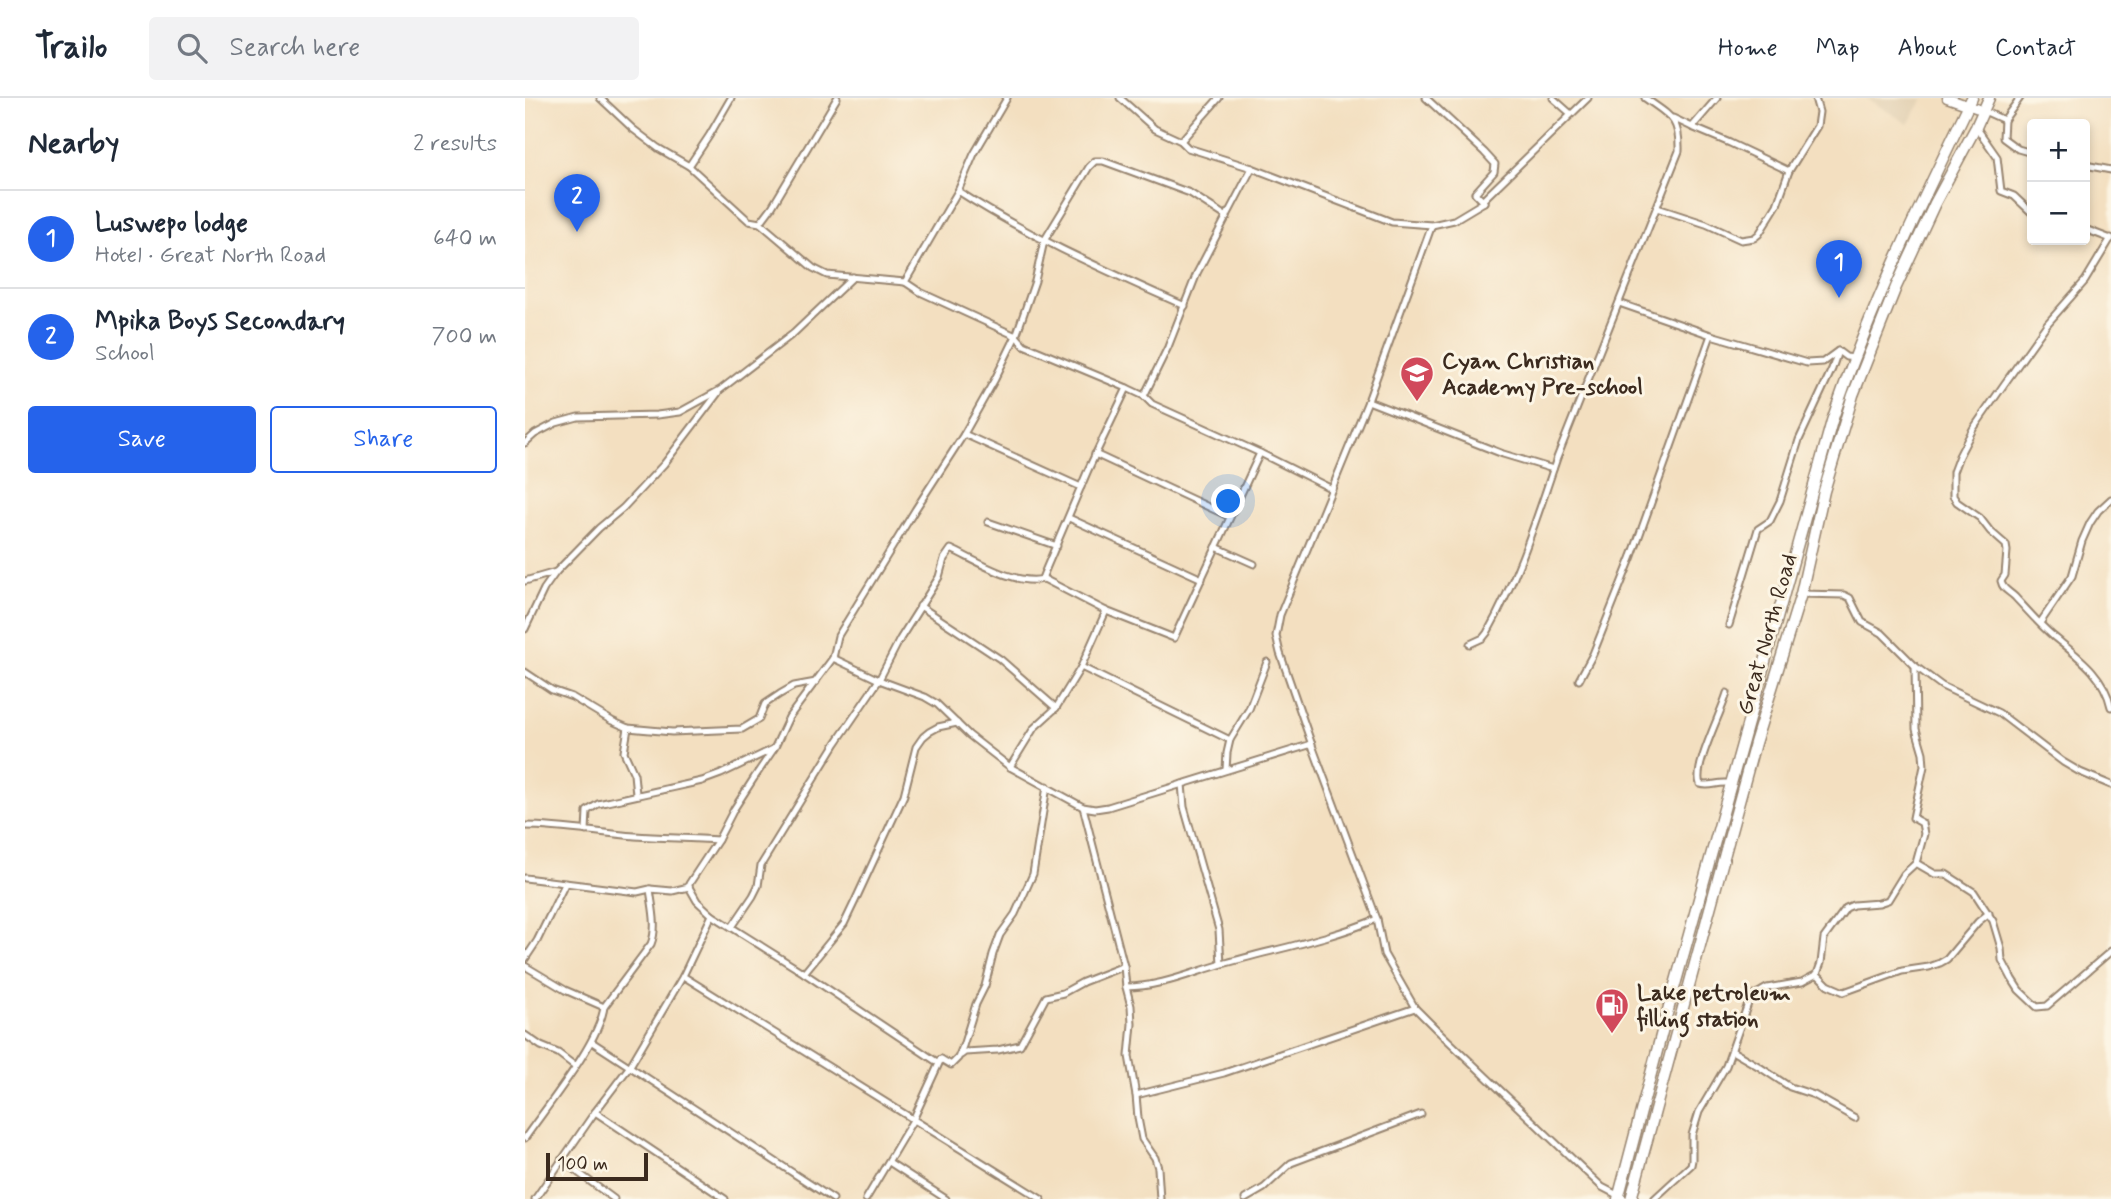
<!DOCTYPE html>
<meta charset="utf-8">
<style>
:root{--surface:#fff;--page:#f2f2f3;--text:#1f2937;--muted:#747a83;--line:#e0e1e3;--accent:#2563eb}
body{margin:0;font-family:Mynerve,sans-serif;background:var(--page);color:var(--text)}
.controls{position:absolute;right:21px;top:21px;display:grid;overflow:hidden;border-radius:7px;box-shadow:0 4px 10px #0003}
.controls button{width:63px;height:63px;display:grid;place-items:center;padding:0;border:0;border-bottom:2px solid var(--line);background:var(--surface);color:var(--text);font:35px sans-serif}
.scale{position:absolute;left:21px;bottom:18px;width:102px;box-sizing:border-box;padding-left:7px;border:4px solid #3b2a1e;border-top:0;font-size:19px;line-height:24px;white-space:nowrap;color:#3b2a1e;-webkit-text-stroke:5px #fcf5e5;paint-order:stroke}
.you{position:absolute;left:704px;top:404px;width:24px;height:24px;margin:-18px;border:5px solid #fff;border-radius:50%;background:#1a73e8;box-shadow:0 0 0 10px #1a73e833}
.badge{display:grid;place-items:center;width:46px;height:46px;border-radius:50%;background:var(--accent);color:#fff;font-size:23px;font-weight:700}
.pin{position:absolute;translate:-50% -58px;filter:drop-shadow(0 2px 4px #0008)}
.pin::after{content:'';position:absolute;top:37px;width:24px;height:21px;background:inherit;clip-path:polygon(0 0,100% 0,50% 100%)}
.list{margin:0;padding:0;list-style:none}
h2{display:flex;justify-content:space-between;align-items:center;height:91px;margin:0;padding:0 28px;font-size:30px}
h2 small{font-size:23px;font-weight:400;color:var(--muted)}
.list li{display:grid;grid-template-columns:46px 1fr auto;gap:21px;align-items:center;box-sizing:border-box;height:98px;padding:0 28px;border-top:2px solid var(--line)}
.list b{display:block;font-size:26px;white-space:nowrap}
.list p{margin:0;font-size:23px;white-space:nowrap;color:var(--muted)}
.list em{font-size:23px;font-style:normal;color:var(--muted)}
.actions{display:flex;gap:14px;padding:21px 28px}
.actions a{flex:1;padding:16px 0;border:2px solid var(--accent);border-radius:7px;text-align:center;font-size:24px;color:var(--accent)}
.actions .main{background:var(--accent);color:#fff}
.icon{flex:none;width:38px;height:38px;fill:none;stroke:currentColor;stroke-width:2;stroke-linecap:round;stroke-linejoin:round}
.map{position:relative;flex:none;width:1586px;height:1101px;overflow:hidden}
header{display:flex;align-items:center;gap:42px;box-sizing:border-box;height:98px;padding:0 35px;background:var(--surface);border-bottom:2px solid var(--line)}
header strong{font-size:33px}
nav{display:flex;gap:38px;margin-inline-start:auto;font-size:24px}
.search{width:490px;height:63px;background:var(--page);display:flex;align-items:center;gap:18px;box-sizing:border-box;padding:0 24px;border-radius:7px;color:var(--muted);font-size:26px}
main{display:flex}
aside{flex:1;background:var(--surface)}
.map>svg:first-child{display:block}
.built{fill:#e3d1b4}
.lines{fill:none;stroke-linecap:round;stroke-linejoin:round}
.minor-casing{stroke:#97846f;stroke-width:9}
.secondary-casing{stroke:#97846f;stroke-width:11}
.trunk-casing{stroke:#97846f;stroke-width:13}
.minor{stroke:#fff;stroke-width:5}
.secondary{stroke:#fff;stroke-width:8}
.trunk{stroke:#fff;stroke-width:10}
.labels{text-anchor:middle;stroke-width:6;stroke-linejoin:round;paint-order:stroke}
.poi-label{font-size:23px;font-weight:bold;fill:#3b2a1e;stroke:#fcf5e5;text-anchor:start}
.street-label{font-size:23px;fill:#3b2a1e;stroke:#fcf5e5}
</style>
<header>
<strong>Trailo</strong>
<div class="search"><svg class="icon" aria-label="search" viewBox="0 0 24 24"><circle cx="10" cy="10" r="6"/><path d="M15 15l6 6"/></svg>Search here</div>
<nav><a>Home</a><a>Map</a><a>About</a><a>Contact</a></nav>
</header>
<main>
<aside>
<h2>Nearby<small>2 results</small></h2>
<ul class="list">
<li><span class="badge">1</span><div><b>Luswepo lodge</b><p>Hotel · Great North Road</p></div><em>640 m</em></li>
<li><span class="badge">2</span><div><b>Mpika Boys Secondary</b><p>School</p></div><em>700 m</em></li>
</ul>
<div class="actions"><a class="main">Save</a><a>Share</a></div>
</aside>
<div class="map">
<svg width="1586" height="1101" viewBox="0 0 1586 1101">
<rect width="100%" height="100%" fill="#fcf5e5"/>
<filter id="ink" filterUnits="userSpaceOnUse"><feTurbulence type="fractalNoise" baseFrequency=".0143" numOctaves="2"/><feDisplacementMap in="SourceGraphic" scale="14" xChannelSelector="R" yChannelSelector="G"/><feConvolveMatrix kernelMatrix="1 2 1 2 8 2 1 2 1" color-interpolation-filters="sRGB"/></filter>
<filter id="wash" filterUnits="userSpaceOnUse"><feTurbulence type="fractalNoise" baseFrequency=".00686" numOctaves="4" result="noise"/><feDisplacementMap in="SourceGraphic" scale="28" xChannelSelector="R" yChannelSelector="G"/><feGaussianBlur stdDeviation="1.57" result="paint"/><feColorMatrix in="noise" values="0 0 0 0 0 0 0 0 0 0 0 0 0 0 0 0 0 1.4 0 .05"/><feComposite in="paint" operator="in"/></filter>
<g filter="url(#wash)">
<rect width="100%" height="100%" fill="#f3dfc0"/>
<path class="built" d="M1341 0H1399L1383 26Z"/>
</g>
<g filter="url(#ink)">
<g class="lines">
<g class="minor-casing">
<g id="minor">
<path d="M75 0 108 31 133 50 164 68 224 123 235 125 288 170 302 177 380 184 395 194 491 238 499 247 602 290 619 298 627 306 735 355 807 391"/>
<path d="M595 0 630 31 656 43 663 50 727 70 867 124 907 127 929 122 959 104 958 102 1063 0"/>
<path d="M901 0 959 54 970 66 969 74 950 95 959 104"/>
<path d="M1028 0 1046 16"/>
<path d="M1459 13 1479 22 1495 0"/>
<path d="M1148 20 1167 29 1192 0"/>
<path d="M1479 22 1478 40 1493 51 1507 55"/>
<path d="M1167 29 1205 45 1264 73"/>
<path d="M1451 29 1472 59 1476 93 1489 98 1507 115"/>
<path d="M656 43 694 0"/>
<path d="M1560 67 1586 72"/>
<path d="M164 68 184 38 206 0"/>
<path d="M433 93C504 139 582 173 660 208"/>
<path d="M1132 110 1181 126 1216 142 1229 140 1234 136 1252 107 1264 73 1292 28 1294 14 1290 0"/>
<path d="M235 125 247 109 312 0"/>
<path d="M907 127 843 303 755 517 751 538 755 555 788 650 852 821 859 856 890 910 911 931 1077 1089 1100 1101"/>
<path d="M1560 131 1586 141"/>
<path d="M1586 140 1560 183 1522 226 1480 285 1448 331 1434 358 1428 374V398L1432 404 1455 420 1465 433 1481 447 1482 453 1480 477 1476 483C1478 492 1484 493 1490 499 1502 512 1514 526 1528 538 1552 558 1579 576 1586 609"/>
<path d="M380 184 433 93 449 56 482 0"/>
<path d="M1094 205 1186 237 1282 265 1298 264 1313 253 1321 259 1330 260"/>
<path d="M619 298 643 249 672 175 727 70"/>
<path d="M843 303 978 356 1028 371"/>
<path d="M439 336 556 389"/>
<path d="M0 345 10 336 31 325 53 319 132 317 155 314 195 292 269 235 328 179"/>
<path d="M570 356 705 419"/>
<path d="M544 420 677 481"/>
<path d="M463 424 532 448"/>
<path d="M691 449 729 466"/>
<path d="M519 481 518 478 563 372 602 290"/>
<path d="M0 483 31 474"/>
<path d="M1276 496 1319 497 1325 500 1337 524 1357 535 1390 568 1417 588 1474 615 1538 664 1555 674 1586 687"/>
<path d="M395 508 475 561 531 610"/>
<path d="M1515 525 1547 478 1557 443 1565 425 1573 413 1586 401"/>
<path d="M1204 527 1233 431 1245 423 1255 403 1274 342 1307 271 1313 253"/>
<path d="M0 531 19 491 31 474 74 430 98 410 139 366 193 295"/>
<path d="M945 546 958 540 962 535C993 480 1012 419 1032 360L1154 53C1155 20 1145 18 1120 0"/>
<path d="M308 560 354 582 400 599 412 606 444 637 485 669 558 709 570 711 583 709 787 646"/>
<path d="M556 569 705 642"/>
<path d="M0 574 27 592 47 599 87 623 103 630 147 634 217 631 234 621 240 606 255 596 269 588 291 584"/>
<path d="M1054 582 1068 556 1107 458 1186 237"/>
<path d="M1202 595C1196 616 1168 669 1175 686 1186 690 1195 682 1207 686"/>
<path d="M103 630 99 654 109 676 111 696"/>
<path d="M485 669 509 630 531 610 556 569 581 513"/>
<path d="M701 672 702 655 705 642 724 611 742 564"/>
<path d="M657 686 659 709 694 832 696 866"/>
<path d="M558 709 599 868 601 889 606 908 607 926 604 958 611 997 613 1020 617 1041 630 1060 633 1070 635 1101"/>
<path d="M0 728C37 728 73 735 110 738 138 740 165 740 193 742"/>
<path d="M61 733 62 713 73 706 177 683 196 676 248 651"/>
<path d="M1391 765 1410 776H1421L1449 794 1468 823 1476 850 1477 862 1487 881 1494 892 1512 909 1522 908 1586 853"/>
<path d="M0 780 112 794 125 791 147 793 164 789"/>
<path d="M164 789V786L193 742 209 711 229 680 250 649 264 619 308 560 313 538 390 412 439 336 470 281 491 238 510 183 519 143 564 69 570 63H578L665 95 702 119"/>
<path d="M164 789 172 803 187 817 279 875 412 964 416 961 426 967 433 960 438 948 451 906 460 888 468 856 475 837 490 816 508 776 522 688"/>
<path d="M207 829 228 798 233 788 236 767 311 645 354 582 375 541 414 479 419 461 426 451C452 463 490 488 519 481L581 513 649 540 735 355"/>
<path d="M0 861 12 843 40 786"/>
<path d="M0 868 40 892 79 909"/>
<path d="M279 875 319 826 330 803 379 697 391 649 398 639 404 634 413 629 432 625"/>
<path d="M1292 876 1303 887 1319 894 1377 873 1404 869 1415 865 1422 861 1453 824 1464 815"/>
<path d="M158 878 516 1101"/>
<path d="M601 889C636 889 668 874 701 865 751 851 804 841 852 821"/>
<path d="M0 937 16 948 33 955 50 968"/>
<path d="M67 944 308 1101"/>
<path d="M1207 953 1233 968 1265 989 1289 997 1330 1020"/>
<path d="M436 957 440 954 473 952 495 947 521 899 538 895 558 884 599 868"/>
<path d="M611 997 699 975 890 910"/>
<path d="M70 1014 200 1101"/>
<path d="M0 1040C22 1008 74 945 79 909L126 846C133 829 127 808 125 791"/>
<path d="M36 1062 89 1101"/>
<path d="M364 1064 421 1101"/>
<path d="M10 1101 70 1014 105 968 158 878 187 817"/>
<path d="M341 1101 388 1022 416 961"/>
<path d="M720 1101 739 1090 766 1065 896 1016"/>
<path d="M1129 1101 1166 1067 1167 1062V1037L1174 1014 1201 968 1225 900 1242 890 1277 884 1292 876 1296 865 1299 840 1321 810 1328 807 1354 805 1363 802 1379 776 1391 765 1399 736 1397 725 1388 720 1399 668 1398 655 1391 631 1390 568"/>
</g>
</g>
<g class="secondary-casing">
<path id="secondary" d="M1422 0 1459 13"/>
</g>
<g class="trunk-casing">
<g id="trunk">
<path d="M1093 1101 1138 930 1307 323C1344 212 1396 105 1447 0"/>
<path d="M1106 1101 1230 645 1276 496 1299 393 1328 297 1371 189 1410 105 1451 29 1464 0"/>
</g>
</g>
<use href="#minor" class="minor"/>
<use href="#secondary" class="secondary"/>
<use href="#trunk" class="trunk"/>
</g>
</g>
<defs>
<g id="school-pin" transform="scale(1.75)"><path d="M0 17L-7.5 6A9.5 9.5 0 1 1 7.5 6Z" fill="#d1495b" stroke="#fcf5e5"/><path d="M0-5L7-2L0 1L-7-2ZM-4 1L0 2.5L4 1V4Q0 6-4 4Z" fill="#fff"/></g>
<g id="fuel-pin" transform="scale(1.75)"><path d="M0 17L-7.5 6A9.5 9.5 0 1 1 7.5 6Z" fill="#d1495b" stroke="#fcf5e5"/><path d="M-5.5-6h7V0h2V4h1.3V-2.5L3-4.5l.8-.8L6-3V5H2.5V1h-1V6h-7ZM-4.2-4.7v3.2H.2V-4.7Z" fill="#fff"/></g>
</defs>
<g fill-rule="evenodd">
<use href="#school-pin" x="892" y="275"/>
<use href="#fuel-pin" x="1087" y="907"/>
</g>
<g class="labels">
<g class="poi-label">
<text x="917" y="270">Cyan Christian<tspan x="917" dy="26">Academy Pre-school</tspan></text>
<text x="1112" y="902">Lake petroleum<tspan x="1112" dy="26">filling station</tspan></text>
</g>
<g class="street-label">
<text transform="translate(1241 536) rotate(-74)" y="8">Great North Road</text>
</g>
</g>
</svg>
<div class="controls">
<button>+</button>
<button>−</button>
</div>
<div class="scale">100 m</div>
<div class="you"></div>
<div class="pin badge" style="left:1314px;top:200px">1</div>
<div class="pin badge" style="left:52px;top:134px">2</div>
</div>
</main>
